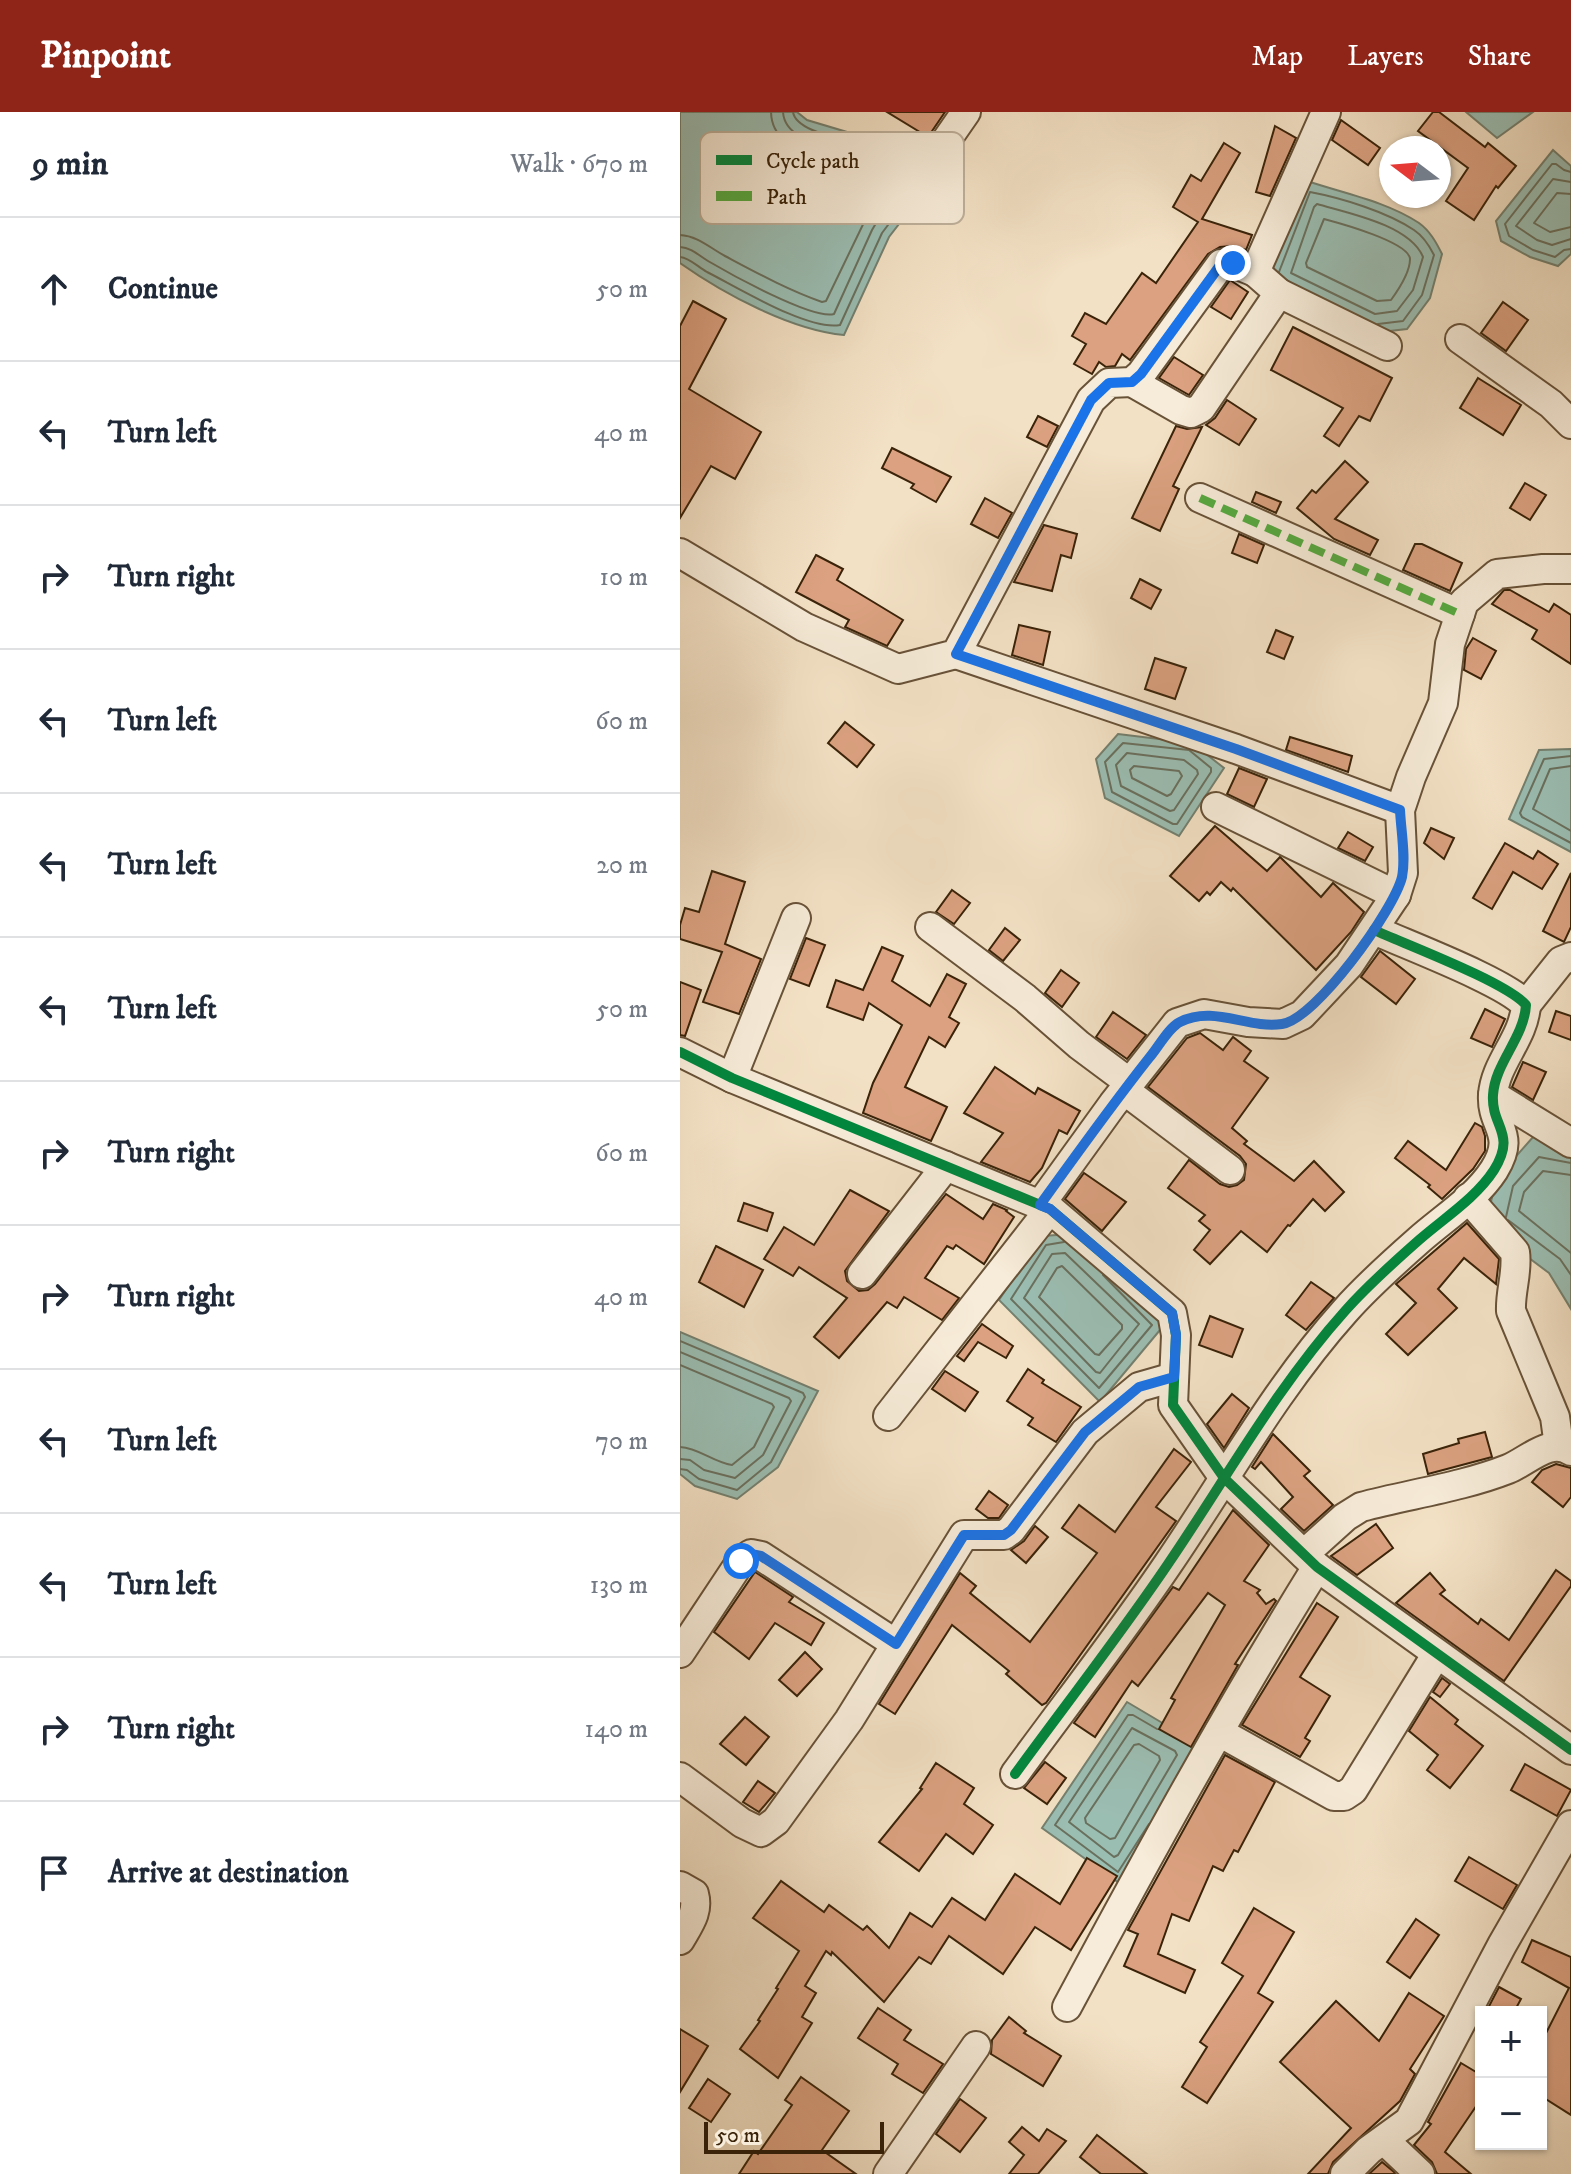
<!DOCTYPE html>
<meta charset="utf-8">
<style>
:root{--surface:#fff;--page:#f6f6f7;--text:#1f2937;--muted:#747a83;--line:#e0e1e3;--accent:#8f2418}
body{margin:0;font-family:"IM FELL DW Pica",serif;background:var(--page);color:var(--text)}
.controls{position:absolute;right:24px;bottom:24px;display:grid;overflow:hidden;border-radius:0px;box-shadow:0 2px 6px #0004}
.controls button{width:72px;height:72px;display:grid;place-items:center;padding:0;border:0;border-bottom:2px solid var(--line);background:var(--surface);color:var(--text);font:40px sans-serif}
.compass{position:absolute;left:699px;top:24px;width:72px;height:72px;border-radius:50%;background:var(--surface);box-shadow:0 2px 6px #0004;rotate:286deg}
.scale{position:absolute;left:24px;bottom:20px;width:180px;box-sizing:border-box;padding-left:8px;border:4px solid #3a2309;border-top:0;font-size:22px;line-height:28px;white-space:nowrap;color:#3a2309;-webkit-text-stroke:6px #f7ecd9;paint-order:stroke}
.stop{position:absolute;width:24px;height:24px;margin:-18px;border:6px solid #1a73e8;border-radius:50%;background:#fff}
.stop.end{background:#1a73e8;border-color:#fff;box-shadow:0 2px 8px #0008}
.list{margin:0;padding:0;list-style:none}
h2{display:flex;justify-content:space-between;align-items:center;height:104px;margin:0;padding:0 32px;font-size:34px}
h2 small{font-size:26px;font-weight:400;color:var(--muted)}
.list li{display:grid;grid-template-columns:52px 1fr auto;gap:24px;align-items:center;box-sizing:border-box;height:144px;padding:0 32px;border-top:2px solid var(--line)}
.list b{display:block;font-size:30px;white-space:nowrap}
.list em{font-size:26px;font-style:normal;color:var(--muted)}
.icon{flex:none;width:44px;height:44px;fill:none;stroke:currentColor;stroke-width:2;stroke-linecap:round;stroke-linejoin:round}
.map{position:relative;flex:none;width:891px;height:2062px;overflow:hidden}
header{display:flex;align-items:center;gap:48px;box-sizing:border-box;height:112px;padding:0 40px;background:var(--accent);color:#fff}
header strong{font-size:38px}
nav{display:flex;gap:44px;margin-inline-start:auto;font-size:28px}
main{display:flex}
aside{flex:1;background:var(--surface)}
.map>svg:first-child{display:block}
.water{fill:#9bbeb3;stroke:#74806f;stroke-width:2}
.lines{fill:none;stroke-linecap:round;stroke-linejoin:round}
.shore{stroke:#6a705e;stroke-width:2}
.building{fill:#dba180;stroke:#3a2309;stroke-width:2}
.street-casing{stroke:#685238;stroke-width:32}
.street{stroke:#f7ecd9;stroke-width:28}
.quiet{stroke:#55aa41;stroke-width:8;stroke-dasharray:16 8;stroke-linecap:butt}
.cycleway-casing{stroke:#f7ecd9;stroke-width:15}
.cycleway{stroke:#00873e;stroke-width:10}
.route{stroke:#1a73e8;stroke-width:10}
.key{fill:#f7ecd9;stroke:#beb09b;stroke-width:2}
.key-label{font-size:22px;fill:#3a2309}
</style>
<header>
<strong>Pinpoint</strong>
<nav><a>Map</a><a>Layers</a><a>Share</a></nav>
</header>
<main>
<aside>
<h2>9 min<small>Walk · 670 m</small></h2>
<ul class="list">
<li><svg class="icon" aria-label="ahead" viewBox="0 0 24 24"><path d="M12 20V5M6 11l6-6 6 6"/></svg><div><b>Continue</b></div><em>50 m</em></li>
<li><svg class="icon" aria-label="left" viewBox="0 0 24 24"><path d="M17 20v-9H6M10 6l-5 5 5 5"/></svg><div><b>Turn left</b></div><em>40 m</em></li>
<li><svg class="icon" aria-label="right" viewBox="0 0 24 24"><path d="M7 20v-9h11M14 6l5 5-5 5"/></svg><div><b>Turn right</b></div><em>10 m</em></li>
<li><svg class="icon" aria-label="left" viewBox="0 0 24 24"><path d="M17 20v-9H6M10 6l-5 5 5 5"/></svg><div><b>Turn left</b></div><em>60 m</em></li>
<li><svg class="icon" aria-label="left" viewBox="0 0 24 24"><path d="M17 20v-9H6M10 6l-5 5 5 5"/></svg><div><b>Turn left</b></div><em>20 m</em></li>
<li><svg class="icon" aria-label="left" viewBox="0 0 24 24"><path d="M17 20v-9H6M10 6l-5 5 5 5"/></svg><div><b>Turn left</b></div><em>50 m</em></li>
<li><svg class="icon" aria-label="right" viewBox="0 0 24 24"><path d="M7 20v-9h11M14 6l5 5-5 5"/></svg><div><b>Turn right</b></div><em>60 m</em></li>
<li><svg class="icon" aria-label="right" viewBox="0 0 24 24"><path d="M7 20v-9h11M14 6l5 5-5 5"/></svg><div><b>Turn right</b></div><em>40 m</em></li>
<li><svg class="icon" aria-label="left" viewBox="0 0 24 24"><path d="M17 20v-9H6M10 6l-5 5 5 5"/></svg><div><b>Turn left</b></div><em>70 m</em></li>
<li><svg class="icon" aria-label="left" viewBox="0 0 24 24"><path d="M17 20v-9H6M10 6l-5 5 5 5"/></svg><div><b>Turn left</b></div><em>130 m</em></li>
<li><svg class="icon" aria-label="right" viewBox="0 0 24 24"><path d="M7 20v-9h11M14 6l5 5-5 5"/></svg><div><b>Turn right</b></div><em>140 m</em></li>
<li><svg class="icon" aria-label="arrive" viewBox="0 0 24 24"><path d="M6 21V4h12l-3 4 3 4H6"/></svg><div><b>Arrive at destination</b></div></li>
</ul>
</aside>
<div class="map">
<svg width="891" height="2062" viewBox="0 0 891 2062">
<rect width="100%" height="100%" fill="#f3e1c5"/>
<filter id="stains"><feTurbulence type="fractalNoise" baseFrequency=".0025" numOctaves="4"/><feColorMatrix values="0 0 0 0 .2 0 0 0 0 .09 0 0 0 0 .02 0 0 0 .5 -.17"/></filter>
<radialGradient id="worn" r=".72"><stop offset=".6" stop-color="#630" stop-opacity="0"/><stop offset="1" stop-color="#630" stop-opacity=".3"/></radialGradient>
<g class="water">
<path d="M0 0H117L127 8 197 29 186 55 225 89 222 108 209 125 164 223C111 218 44 182 0 151Z"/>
<path d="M786 0H853L817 26Z"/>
<path d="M873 38 891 54V142L878 154 850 145 821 129 816 109Z"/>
<path d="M624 68C662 81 706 89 739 111 750 119 756 130 762 142L750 186 727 217 692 221 587 170Z"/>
<path d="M438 622 512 631 544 656 499 724 425 686 416 647Z"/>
<path d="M891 637V740L829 707 859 638Z"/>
<path d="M854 1024 891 1036V1197L869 1161 805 1113 817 1066Z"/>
<path d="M392 1122 485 1212 420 1290 319 1188 362 1124Z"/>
<path d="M0 1220 138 1279 98 1355 57 1387 15 1374 0 1362Z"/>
<path d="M447 1590 523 1635 442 1773 362 1716Z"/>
</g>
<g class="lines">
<g class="shore">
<path d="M891 60 884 58 876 52H872L825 112 829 124 853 138 875 145 884 138 891 137"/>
<path d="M891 70 873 67 836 114 857 128 872 133 891 127"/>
<path d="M891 82 877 81 854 111 870 120 891 115"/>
<path d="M637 92C668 101 730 113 743 145L733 178 717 199 695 202 611 161 634 95Z"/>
<path d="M644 107C659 111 729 130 730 147 730 161 719 177 711 188L697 189 627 155 626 151Z"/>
<path d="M0 123C18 124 30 136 45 144 77 161 108 178 142 190L146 189 190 98 162 73 155 48C129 38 92 36 91 0"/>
<path d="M0 135C12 136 18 143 28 149 50 162 133 208 154 202L192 118 205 96 171 64 169 55 170 40C148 32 105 30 103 0"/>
<path d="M0 145C10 146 18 155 27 160 57 175 128 219 160 213L202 121 214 105 216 93 180 59 179 52 185 37 183 34C165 27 116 20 113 0"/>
<path d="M599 160 630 80C662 86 707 100 734 118 743 124 749 133 754 143L742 183 723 209 698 212"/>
<path d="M443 631 509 638 531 656V660L497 712H493L432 680 425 650Z"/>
<path d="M447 641 504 648 517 658 518 662 494 698 490 699 441 674 436 653Z"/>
<path d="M891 644 864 647 840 701 842 705 891 731"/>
<path d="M454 654 499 659 502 664 491 682 487 684 452 666 450 658Z"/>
<path d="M891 654 870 657 853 697 891 719"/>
<path d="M891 1063 863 1059 844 1080 839 1099 891 1141"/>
<path d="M826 1105 833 1074 859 1045 891 1051"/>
<path d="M828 1108 880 1147 891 1163"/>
<path d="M384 1130 366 1133 331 1187 419 1276 472 1213 423 1163"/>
<path d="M385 1141 459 1212 420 1261 416 1260 344 1186 372 1142Z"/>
<path d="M382 1154 442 1213V1217L419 1243 415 1242 359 1185 377 1156Z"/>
<path d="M0 1229 123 1281 125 1285 91 1350 57 1378 19 1367 7 1358 0 1357"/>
<path d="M0 1240 109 1286 111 1289 83 1343 55 1366 24 1358 10 1348 0 1347"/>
<path d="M0 1253 92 1292 94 1295 74 1335 52 1353C33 1350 19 1336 0 1335"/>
<path d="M452 1616 495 1639 497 1643 438 1743 434 1745 389 1710Z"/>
<path d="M459 1632 479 1644 480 1648 435 1726 430 1727 406 1711 405 1706 454 1633Z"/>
<path d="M469 1712 438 1760 375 1713 448 1603H453L477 1617"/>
</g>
</g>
<g class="building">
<path d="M207 0H265L248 25Z"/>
<path d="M753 0H759L805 35 808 31 836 54 818 76 816 74 794 108 766 89 788 56 738 19Z"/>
<path d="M661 8 700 36 688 53 652 28Z"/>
<path d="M595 14 616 26 590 84 576 80Z"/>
<path d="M544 31 560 41 522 107 572 123 566 138 552 134 540 135 528 142 450 248 442 242 435 254 426 255 419 250 412 262 394 252 406 232 392 224 405 201 426 212 462 161 476 171 518 110 493 95 511 63 521 69Z"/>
<path d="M550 168 568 180 551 207 531 195Z"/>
<path d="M13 189 46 207 9 277 81 320 55 367 31 354 0 406V214Z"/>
<path d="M823 190 848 208 826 239 801 221Z"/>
<path d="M613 215 712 266 690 309 679 304 659 334 644 324 663 296 591 258Z"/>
<path d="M494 245 523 263 509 283 479 266Z"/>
<path d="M798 266 841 293 823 323 780 296Z"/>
<path d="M547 288 576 307 559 333 526 313 535 306Z"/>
<path d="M358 304 378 314 367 335 347 325Z"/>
<path d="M496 314 507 317 522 315 493 374 499 377 480 419 452 406Z"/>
<path d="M212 336 271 365 256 390 231 376 234 372 202 356Z"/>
<path d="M665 349 688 370 655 407 698 428 690 443 654 427 617 396 632 378 636 381Z"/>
<path d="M845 371 866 383 850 408 830 396Z"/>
<path d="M576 380 601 390 596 401 572 390Z"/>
<path d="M305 386 332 401 318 426 291 412Z"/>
<path d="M364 413 397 422 391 446 381 443 372 479 334 470Z"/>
<path d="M559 422 584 433 577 451 552 441Z"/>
<path d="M735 432H742L782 451 770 479 723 458Z"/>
<path d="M136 443 163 457 157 468 223 508 207 534 165 515 169 508 116 480Z"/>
<path d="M460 467 481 478 471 497 451 486Z"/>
<path d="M824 478H830L869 500 874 492 891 503V552L852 527 857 518 812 492Z"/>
<path d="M339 513 370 520 363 553 332 543Z"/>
<path d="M596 518 613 525 604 547 587 540Z"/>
<path d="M793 526 816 539 801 567 784 558 786 537Z"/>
<path d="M475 546 506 556 495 587 465 577Z"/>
<path d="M165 610 194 633 177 655 148 631Z"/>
<path d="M610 625 672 644 668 660 606 638Z"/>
<path d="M559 656 587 667 574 695 547 682Z"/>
<path d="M535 714 587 759 600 745 641 785 653 771 684 800 671 820 636 858 553 776 551 779 541 770 530 783 527 780 519 789 490 764Z"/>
<path d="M751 716 774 726 764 747 744 731Z"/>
<path d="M668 720 693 735 685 749 658 736Z"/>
<path d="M825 731 853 747 858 739 878 752 862 777 833 760 812 797 793 786Z"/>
<path d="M32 759 65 770 45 832 81 847 59 902 23 890 42 840 0 827V813L5 796 19 800Z"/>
<path d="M891 761V815L884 830 863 819Z"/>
<path d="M272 778 290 791 274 812 256 800Z"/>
<path d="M325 816 340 828 323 849 309 838Z"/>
<path d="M126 826 145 833 129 874 110 867Z"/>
<path d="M202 835 223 844 212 869 250 894 267 862 286 872 269 905 279 911 265 935 249 925 225 975 267 995 251 1029 183 1001 193 971 222 913 189 891 183 908 147 895 156 868 183 878Z"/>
<path d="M700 839 735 867 716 892 681 865Z"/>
<path d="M381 858 399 871 382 895 365 881Z"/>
<path d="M0 870 21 878 5 924 0 923Z"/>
<path d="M805 897 825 907 812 935 791 926Z"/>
<path d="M876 899 891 904V928L869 920Z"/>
<path d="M433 900 466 923 447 947 416 925Z"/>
<path d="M520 921 543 938 553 925 571 939 564 949 588 966 552 1016 567 1029 564 1032 614 1069 634 1049 664 1080 645 1099 633 1087 610 1114 608 1113 587 1140 561 1119 530 1152 514 1138 530 1118 519 1109 525 1103 488 1076 509 1048 540 1072 549 1075 557 1073 564 1068 566 1052 560 1044 468 975 507 926Z"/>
<path d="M843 950 866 960 853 988 832 975Z"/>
<path d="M315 955 355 982 358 976 400 999 387 1022 379 1018 362 1056 350 1070 301 1050 323 1021 284 1001Z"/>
<path d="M795 1011 802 1015 805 1024V1039L793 1057 762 1087 748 1075 750 1073 715 1046 728 1029 766 1058Z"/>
<path d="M404 1061 446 1090 422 1119 385 1087Z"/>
<path d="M170 1078 209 1099 165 1159 167 1169 179 1179 188 1178 195 1172 266 1082 303 1107 313 1092 327 1098 326 1099 334 1105 304 1152 276 1133 273 1137 267 1134 245 1166 279 1186 262 1208 224 1185 217 1196 207 1190 159 1246 134 1225 167 1186 119 1155 113 1164 84 1147 104 1115 134 1133Z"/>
<path d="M64 1091 93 1101 87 1119 58 1109Z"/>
<path d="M787 1111 819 1147 816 1172 784 1146 758 1177 777 1196 728 1243 706 1222 736 1191 716 1172Z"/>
<path d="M36 1134 83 1158 64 1195 19 1170Z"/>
<path d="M631 1170 654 1186 626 1218 606 1203Z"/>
<path d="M530 1204 563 1217 552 1245 519 1233Z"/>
<path d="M302 1212 333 1234 326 1246 298 1230 284 1249 277 1244Z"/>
<path d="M348 1257 364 1268 362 1271 401 1295 376 1330 348 1313 353 1306 327 1289Z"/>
<path d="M265 1259 298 1280 285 1299 252 1277Z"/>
<path d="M552 1282 569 1296 544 1336 527 1312Z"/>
<path d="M805 1320 812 1345 748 1362 743 1342 779 1331 778 1327Z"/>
<path d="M593 1322 630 1359 624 1364 653 1393 624 1419 601 1397 613 1385 581 1350 575 1357 572 1355Z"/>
<path d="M494 1337 511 1350 476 1395 496 1409 366 1591 362 1593 326 1562 329 1559 272 1513 215 1602 199 1592 280 1461 296 1474 290 1481 350 1530 417 1441 382 1416 399 1393 435 1420Z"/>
<path d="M876 1352 891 1356V1385L883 1395 852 1370 862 1358Z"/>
<path d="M309 1379 328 1393 319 1406H308L296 1397Z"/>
<path d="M553 1398 589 1433 564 1469 580 1478 577 1481 586 1492 594 1487 596 1489 555 1552 558 1553 511 1635 479 1617 495 1588 491 1586 545 1493 528 1481 458 1574 452 1569 415 1625 394 1611 493 1475 499 1478Z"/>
<path d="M696 1412 713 1436 677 1463 651 1444Z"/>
<path d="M355 1414 368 1425 346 1451 331 1438 344 1429Z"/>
<path d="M876 1458 891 1469V1474L824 1569 716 1491 750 1461 765 1478 760 1482 798 1512 801 1507 829 1528Z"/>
<path d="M75 1460 113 1485 109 1490 144 1511 131 1533 95 1511 69 1547 34 1520Z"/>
<path d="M637 1491 658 1505 620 1565 650 1584 625 1626 630 1629 620 1645 562 1613Z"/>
<path d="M125 1540 142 1557 117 1584 99 1568Z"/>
<path d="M762 1566 770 1572 760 1585 753 1580Z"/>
<path d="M750 1585 778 1608 775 1612 803 1634 770 1676 747 1658 758 1643 729 1619Z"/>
<path d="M65 1605 89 1625 66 1653 40 1632Z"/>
<path d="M545 1643 595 1670 558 1740 554 1738 543 1759 533 1754 509 1809 492 1802 478 1842 515 1858 505 1881 444 1854 458 1822 448 1818Z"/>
<path d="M365 1650 386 1666 367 1692 344 1676Z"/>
<path d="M256 1651 294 1676 284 1692 313 1713 293 1742 266 1722 239 1759 199 1730 242 1677 240 1676Z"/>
<path d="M845 1652 891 1678 877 1704 831 1678Z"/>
<path d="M78 1669 95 1681 79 1700 63 1690Z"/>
<path d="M789 1745 837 1773 823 1797 775 1769Z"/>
<path d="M407 1746 437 1764 391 1838 355 1815 323 1862 269 1824 251 1852 239 1845 204 1890 152 1840 151 1843 146 1839 125 1874 136 1881 122 1905 132 1911 98 1966 60 1937 80 1909 78 1908 98 1877 96 1876 119 1839 73 1806 101 1769 144 1800 149 1793 183 1818 187 1814 209 1836 230 1801 252 1815 272 1786 305 1808 335 1762 380 1792Z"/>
<path d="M574 1796 614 1820 578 1881 593 1890 527 1991 502 1975 527 1935 520 1930 563 1864 542 1851Z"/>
<path d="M736 1807 759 1823 730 1866 707 1850Z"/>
<path d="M852 1828 891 1845V2003L861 1984V1931L889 1876 842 1850Z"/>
<path d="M819 1875 841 1887 834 1900H806Z"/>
<path d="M729 1881 764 1904 730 1957 735 1962 720 1989 653 2050 648 2062H628L671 2016 600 1950 656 1889 699 1929Z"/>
<path d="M198 1896 231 1918 224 1928 263 1952 243 1981 212 1962 218 1952 178 1926Z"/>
<path d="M329 1905 346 1919 344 1921 381 1944 363 1974 311 1942 312 1928Z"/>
<path d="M0 1917 28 1934 0 1980Z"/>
<path d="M781 1951 801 1963V1987L765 2040 791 2062H757L752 2050 734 2033 751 2012 748 2010Z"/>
<path d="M121 1965 169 1999 142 2038 176 2062H59L74 2039 78 2042 112 1993 105 1988Z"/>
<path d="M28 1967 50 1982 31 2010 9 1996Z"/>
<path d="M280 1987 306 2006 280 2040 256 2022Z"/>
<path d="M342 2015 359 2029 367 2017 386 2029 358 2062H329L344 2043 329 2030Z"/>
<path d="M417 2023 467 2062H421L400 2045Z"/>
<path d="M702 2050 714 2060 715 2062H689Z"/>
</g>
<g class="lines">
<g class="street-casing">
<g id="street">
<path d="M241 65 286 0"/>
<path d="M599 181 707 234"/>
<path d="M780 227 871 292 891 312"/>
<path d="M452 270 501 298 511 301 521 296 599 181 575 160"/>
<path d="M520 386 780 502"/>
<path d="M0 441 124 515 218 557 276 542 411 288 429 271 452 270 461 262 541 152 553 151 575 160 646 0"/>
<path d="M276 542 556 637 720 698"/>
<path d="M536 695 716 783"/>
<path d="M250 815 345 886 399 933 450 971"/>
<path d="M846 893 881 849 891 845"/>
<path d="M0 940 52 966 370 1097 492 1201 496 1223 493 1293 544 1366 637 1455 891 1638"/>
<path d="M52 966 116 806"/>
<path d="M444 978 550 1058"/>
<path d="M813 983 891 1031"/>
<path d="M788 1086 835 1140C838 1160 830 1179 831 1199L875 1305 879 1334"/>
<path d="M360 1093 433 992 497 911 524 902 568 910 603 912 622 903 669 853 716 783 723 761 720 698 731 665 763 591 770 532 784 490 817 462 863 457H891"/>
<path d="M182 1162 266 1054"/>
<path d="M208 1304 370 1097"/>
<path d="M624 1442 665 1405 681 1395C730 1382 782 1375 828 1357 848 1349 870 1325 891 1339"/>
<path d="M0 1541 61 1449 71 1442 81 1444 216 1532"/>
<path d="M539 1620 654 1684H664L673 1678 756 1543"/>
<path d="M335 1662C386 1592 440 1523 488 1452 546 1367 596 1276 665 1199 687 1174 714 1150 739 1128 764 1106 796 1086 814 1058 837 1021 811 1015 813 983 815 951 844 926 846 893 826 870 727 833 694 818"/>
<path d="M0 1665 62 1711 81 1720 96 1709 169 1608 284 1423H324L331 1418 405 1320 459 1275 494 1265"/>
<path d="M0 1774 14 1782C19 1800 9 1812 0 1828"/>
<path d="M387 1895C467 1746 548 1598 637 1455"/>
<path d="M704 2028 740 2062"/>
<path d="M208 2062 296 1934"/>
<path d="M665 2062 689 2038 729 2009 822 1833 891 1713"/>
</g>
</g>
<use href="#street" class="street"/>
<g class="quiet">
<path d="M520 386 780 502"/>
<path d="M118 1468 216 1532"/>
</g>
<g class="cycleway-casing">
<g id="cycleway">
<path d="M0 940 52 966 370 1097 492 1201 496 1223 493 1293 544 1366 637 1455 891 1638"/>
<path d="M335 1662C386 1592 440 1523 488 1452 546 1367 596 1276 665 1199 687 1174 714 1150 739 1128 764 1106 796 1086 814 1058 837 1021 811 1015 813 983 815 951 844 926 846 893 826 870 727 833 694 818"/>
</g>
</g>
<use href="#cycleway" class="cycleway"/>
</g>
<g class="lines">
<path class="route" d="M61 1449 71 1442 81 1444 216 1532 284 1423H324L331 1418 405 1320 459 1275 494 1265 496 1223 492 1201 370 1097 360 1093C396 1043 431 994 469 946 478 936 488 916 500 910 534 893 567 917 602 912 636 907 714 798 722 765 726 745 721 719 720 698L556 637 276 542 411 288 429 271 452 270 461 262 541 152 553 151"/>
</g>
<rect x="20" y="20" width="264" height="92" rx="12" class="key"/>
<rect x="36" y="43" width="36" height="10" fill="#00873e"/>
<rect x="36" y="79" width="36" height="10" fill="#55aa41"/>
<g class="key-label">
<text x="86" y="56">Cycle path</text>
<text x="86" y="92">Path</text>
</g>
<rect width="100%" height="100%" filter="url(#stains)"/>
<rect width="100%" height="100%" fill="url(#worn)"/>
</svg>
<div class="controls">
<button>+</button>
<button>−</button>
</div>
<svg class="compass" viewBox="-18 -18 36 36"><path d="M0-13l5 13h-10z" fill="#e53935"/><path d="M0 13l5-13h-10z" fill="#747a83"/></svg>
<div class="scale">50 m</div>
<div class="stop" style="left:61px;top:1449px"></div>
<div class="stop end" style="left:553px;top:151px"></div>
</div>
</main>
